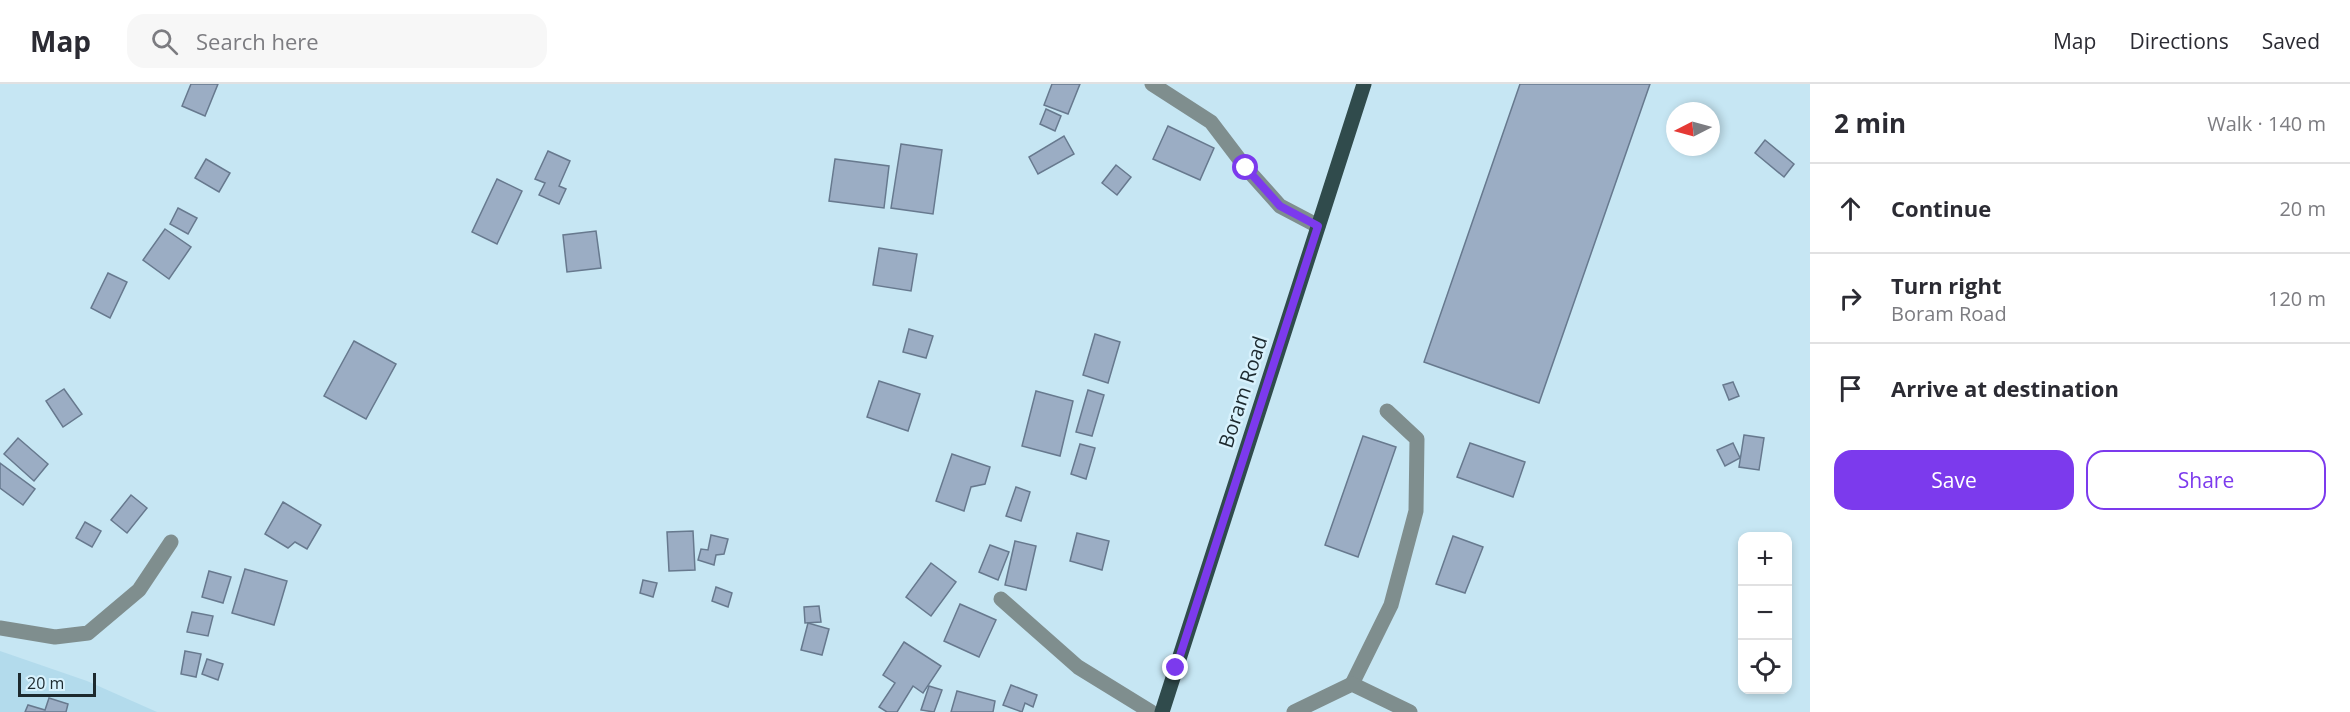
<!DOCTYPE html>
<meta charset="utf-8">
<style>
:root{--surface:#fff;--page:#f7f7f7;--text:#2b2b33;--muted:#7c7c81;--line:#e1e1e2;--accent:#7c3aed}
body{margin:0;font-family:"Open Sans",sans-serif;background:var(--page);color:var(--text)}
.controls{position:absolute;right:18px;bottom:18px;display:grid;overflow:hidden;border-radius:12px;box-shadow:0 3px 9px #0003}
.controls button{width:54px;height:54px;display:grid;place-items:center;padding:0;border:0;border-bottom:2px solid var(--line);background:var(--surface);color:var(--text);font:30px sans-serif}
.compass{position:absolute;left:1666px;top:18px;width:54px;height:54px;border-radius:50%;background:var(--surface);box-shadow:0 3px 9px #0003;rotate:264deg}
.scale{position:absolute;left:18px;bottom:15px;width:78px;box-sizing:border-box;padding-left:6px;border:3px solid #1c292e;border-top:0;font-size:16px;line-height:21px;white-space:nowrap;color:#1c292e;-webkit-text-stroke:4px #d8f2fd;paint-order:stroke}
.stop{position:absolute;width:18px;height:18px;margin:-14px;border:4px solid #7c3aed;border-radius:50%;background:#fff}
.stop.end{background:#7c3aed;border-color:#fff;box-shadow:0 2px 6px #0008}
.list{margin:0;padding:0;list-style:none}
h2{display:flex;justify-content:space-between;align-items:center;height:78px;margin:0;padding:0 24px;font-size:26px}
h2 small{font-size:20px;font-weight:400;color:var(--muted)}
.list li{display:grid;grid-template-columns:39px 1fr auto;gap:18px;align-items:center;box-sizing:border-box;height:90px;padding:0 24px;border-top:2px solid var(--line)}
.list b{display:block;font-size:22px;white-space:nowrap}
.list p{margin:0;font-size:20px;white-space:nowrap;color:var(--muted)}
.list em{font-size:20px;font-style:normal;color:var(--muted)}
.actions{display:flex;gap:12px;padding:18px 24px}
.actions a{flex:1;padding:14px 0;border:2px solid var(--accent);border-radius:18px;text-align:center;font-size:21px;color:var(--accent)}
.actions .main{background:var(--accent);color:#fff}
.icon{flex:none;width:33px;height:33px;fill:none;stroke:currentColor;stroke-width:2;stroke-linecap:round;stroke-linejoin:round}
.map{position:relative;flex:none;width:1810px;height:628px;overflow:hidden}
header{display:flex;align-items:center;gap:36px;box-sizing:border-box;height:84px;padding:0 30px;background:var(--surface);border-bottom:2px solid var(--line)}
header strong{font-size:28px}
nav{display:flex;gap:33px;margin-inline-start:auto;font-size:21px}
.search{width:420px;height:54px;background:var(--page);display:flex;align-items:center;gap:15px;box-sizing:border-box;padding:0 21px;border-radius:18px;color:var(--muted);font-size:22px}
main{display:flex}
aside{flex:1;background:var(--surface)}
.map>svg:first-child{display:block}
.built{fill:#b3dbec}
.building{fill:#9badc4;stroke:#67798e;stroke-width:1.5}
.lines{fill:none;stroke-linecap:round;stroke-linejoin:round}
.minor{stroke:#7f8e8e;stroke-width:15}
.major{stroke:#304b4c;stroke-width:15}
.route{stroke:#7c3aed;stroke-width:8}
.labels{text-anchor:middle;stroke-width:5;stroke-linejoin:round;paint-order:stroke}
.street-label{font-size:20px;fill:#1c292e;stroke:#d8f2fd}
</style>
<header>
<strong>Map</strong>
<div class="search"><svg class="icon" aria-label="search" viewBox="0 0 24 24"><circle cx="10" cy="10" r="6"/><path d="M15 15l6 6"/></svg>Search here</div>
<nav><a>Map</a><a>Directions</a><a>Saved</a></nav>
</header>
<main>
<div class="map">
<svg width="1810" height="628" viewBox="0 0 1810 628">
<rect width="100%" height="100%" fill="#c6e6f3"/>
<path class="built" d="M0 567 87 597 157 628H0Z"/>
<g class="building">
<path d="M191 0H218L205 32 182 22Z"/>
<path d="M1052 0H1080L1068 30 1044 21Z"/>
<path d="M1520 0H1650L1539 319 1424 278Z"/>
<path d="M1046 25 1061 32 1055 47 1040 40Z"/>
<path d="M1168 42 1214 64 1200 96 1153 75Z"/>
<path d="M1064 52 1074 70 1038 90 1029 73Z"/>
<path d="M1765 56 1794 80 1784 93 1755 69Z"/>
<path d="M901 60 942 66 933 130 891 124Z"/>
<path d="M548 67 570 77 559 102 566 105 559 120 539 111 545 99 535 95Z"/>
<path d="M206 75 230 89 219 108 195 94Z"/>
<path d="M835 75 889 82 884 124 829 117Z"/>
<path d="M1116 81 1131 93 1117 111 1102 99Z"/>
<path d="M497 95 522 107 497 160 472 148Z"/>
<path d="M178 124 197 134 188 150 170 140Z"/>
<path d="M165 145 191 163 169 195 143 176Z"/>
<path d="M596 147 601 184 567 188 563 151Z"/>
<path d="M879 164 917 170 911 207 873 201Z"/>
<path d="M108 189 127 198 110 234 91 224Z"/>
<path d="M909 245 933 252 926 274 903 268Z"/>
<path d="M1095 250 1120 258 1108 299 1083 291Z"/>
<path d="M354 257 396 280 366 335 324 312Z"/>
<path d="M879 297 920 310 908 347 867 333Z"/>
<path d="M1733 298 1739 312 1729 316 1723 301Z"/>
<path d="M64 305 82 330 63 343 46 317Z"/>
<path d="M1088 306 1104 311 1092 352 1076 348Z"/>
<path d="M1036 307 1073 317 1060 372 1022 362Z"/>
<path d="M1744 351 1764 354 1759 386 1739 383Z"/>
<path d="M1363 352 1396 363 1358 473 1325 461Z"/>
<path d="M18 354 48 380 34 397 4 370Z"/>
<path d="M1470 359 1525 378 1513 413 1457 393Z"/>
<path d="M1733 359 1740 374 1725 382 1717 366Z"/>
<path d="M1080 360 1095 364 1086 395 1071 390Z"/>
<path d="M952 370 990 383 985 400 971 403 964 427 936 417Z"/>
<path d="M0 379 35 405 23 421 0 404Z"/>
<path d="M1016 403 1030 408 1021 437 1006 432Z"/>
<path d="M131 411 147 424 127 449 111 436Z"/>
<path d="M283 418 321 441 307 465 295 458 288 464 265 450Z"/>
<path d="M85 438 101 447 92 463 76 454Z"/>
<path d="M693 447 695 486 669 487 667 448Z"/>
<path d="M1077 449 1109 457 1102 486 1070 477Z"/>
<path d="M711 451 728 455 724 470 716 471 714 481 698 476 701 465 708 466Z"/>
<path d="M1453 452 1483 463 1465 509 1436 500Z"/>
<path d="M1015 457 1036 462 1026 506 1005 501Z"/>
<path d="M990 461 1009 468 998 496 979 488Z"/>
<path d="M931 479 956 498 931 532 906 513Z"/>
<path d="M245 485 287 497 274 541 232 529Z"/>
<path d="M209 487 231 493 223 519 202 513Z"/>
<path d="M643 496 657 499 653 513 640 509Z"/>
<path d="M716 503 732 509 728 523 712 517Z"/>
<path d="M960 520 996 536 979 573 944 557Z"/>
<path d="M819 522 821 538 805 539 804 523Z"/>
<path d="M192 528 213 532 208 552 187 548Z"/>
<path d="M808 539 829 545 822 571 801 566Z"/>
<path d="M904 558 941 582 923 609 913 602 897 628H887L879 623 895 599 883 591Z"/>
<path d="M185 567 201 570 196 593 181 590Z"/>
<path d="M207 575 223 580 218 596 202 590Z"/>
<path d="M1011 601 1037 611 1033 623 1025 619 1022 628 1003 621Z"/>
<path d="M929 602 942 606 934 628 921 626Z"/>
<path d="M957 607 995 617 993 628H951Z"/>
<path d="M49 614 68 620 66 628H25L28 621 45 626Z"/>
</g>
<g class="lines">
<g class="minor">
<path d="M1152 0 1211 38 1246 84 1280 122 1318 142"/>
<path d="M1001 515 1078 583 1151 628"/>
<path d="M0 544 55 553 88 549 139 506 171 458"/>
<path d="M1352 600 1391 521 1416 427 1417 355 1387 327"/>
<path d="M1294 628 1352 600 1410 628"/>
</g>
<path class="major" d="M1162 628 1364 0"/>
</g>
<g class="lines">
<path class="route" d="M1176 584 1318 142 1280 122 1246 84"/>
</g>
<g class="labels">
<g class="street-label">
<text transform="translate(1243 308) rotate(-72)" y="7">Boram Road</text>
</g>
</g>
</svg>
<div class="controls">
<button>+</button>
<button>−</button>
<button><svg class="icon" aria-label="locate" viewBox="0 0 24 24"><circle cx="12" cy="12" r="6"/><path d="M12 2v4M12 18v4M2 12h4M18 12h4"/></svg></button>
</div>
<svg class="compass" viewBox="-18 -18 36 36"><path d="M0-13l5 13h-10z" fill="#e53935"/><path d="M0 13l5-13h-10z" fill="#7c7c81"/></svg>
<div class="scale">20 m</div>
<div class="stop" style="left:1246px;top:84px"></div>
<div class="stop end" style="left:1176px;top:584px"></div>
</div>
<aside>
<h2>2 min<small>Walk · 140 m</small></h2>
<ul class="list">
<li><svg class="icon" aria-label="ahead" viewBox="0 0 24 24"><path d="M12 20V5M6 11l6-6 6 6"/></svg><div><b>Continue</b></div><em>20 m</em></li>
<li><svg class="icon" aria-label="right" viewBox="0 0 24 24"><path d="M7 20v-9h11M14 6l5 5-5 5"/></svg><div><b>Turn right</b><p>Boram Road</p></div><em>120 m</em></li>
<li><svg class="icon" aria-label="arrive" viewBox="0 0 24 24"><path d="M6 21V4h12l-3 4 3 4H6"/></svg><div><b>Arrive at destination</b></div></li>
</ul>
<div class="actions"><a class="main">Save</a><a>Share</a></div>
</aside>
</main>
